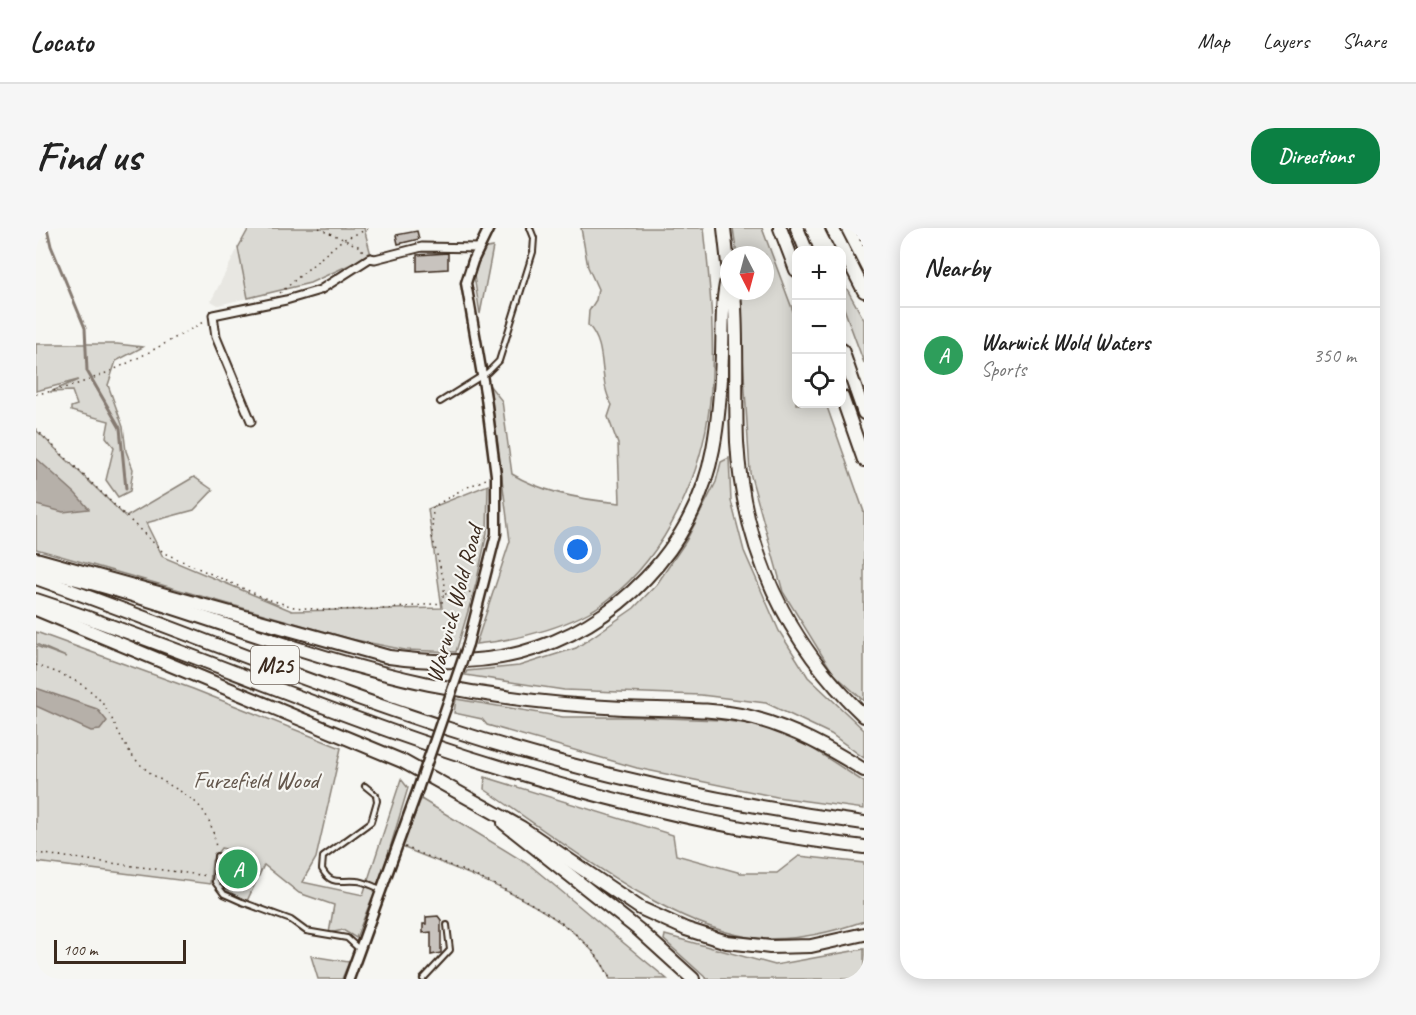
<!DOCTYPE html>
<meta charset="utf-8">
<style>
:root{--surface:#fff;--page:#f6f6f6;--text:#222;--muted:#767676;--line:#e0e0e0;--accent:#0b8043}
body{margin:0;font-family:Caveat,sans-serif;background:var(--page);color:var(--text)}
.controls{position:absolute;right:18px;top:18px;display:grid;overflow:hidden;border-radius:12px;box-shadow:0 3px 15px #0003}
.controls button{width:54px;height:54px;display:grid;place-items:center;padding:0;border:0;border-bottom:2px solid var(--line);background:var(--surface);color:var(--text);font:30px sans-serif}
.compass{position:absolute;left:684px;top:18px;width:54px;height:54px;border-radius:50%;background:var(--surface);box-shadow:0 3px 15px #0003;rotate:174deg}
.scale{position:absolute;left:18px;bottom:15px;width:132px;box-sizing:border-box;padding-left:6px;border:3px solid #3b2a1e;border-top:0;font-size:16px;line-height:21px;white-space:nowrap;color:#3b2a1e;-webkit-text-stroke:4px #f6f6f2;paint-order:stroke}
.you{position:absolute;left:542px;top:322px;width:21px;height:21px;margin:-15px;border:4px solid #fff;border-radius:50%;background:#1a73e8;box-shadow:0 0 0 9px #1a73e833}
.badge{display:grid;place-items:center;width:39px;height:39px;border-radius:50%;background:var(--accent);color:#fff;font-size:20px;font-weight:700}
.pin{position:absolute;translate:-50% -50%;border:3px solid #fff;box-shadow:0 2px 6px #0006}
.list{margin:0;padding:0;list-style:none}
h2{display:flex;justify-content:space-between;align-items:center;height:78px;margin:0;padding:0 24px;font-size:26px}
h2 small{font-size:20px;font-weight:400;color:var(--muted)}
.list li{display:grid;grid-template-columns:39px 1fr auto;gap:18px;align-items:center;box-sizing:border-box;height:96px;padding:0 24px;border-top:2px solid var(--line)}
.list b{display:block;font-size:22px;white-space:nowrap}
.list p{margin:0;font-size:20px;white-space:nowrap;color:var(--muted)}
.list em{font-size:20px;font-style:normal;color:var(--muted)}
.icon{flex:none;width:33px;height:33px;fill:none;stroke:currentColor;stroke-width:2;stroke-linecap:round;stroke-linejoin:round}
.map{position:relative;flex:none;width:828px;height:751px;overflow:hidden;border-radius:24px}
header{display:flex;align-items:center;gap:36px;box-sizing:border-box;height:84px;padding:0 30px;background:var(--surface);border-bottom:2px solid var(--line)}
header strong{font-size:28px}
nav{display:flex;gap:33px;margin-inline-start:auto;font-size:21px}
.intro{display:flex;align-items:center;justify-content:space-between;box-sizing:border-box;height:144px;padding:0 36px}
h1{margin:0;font-size:42px}
.button{padding:15px 27px;border-radius:24px;background:var(--accent);color:#fff;font-size:21px;font-weight:700}
main{display:flex;gap:36px;padding:0 36px}
aside{flex:1;background:var(--surface);border-radius:24px;box-shadow:0 3px 15px #0003}
.map>svg:first-child{display:block}
.built{fill:#e8e7e2}
.green{fill:#dad9d3;stroke:#8a8278;stroke-width:1.5}
.water{fill:#b6b0a9;stroke:#857a71;stroke-width:1.5}
.lines{fill:none;stroke-linecap:round;stroke-linejoin:round}
.stream{stroke:#857a71;stroke-width:3}
.building{fill:#c8c3be;stroke:#3b2a1e;stroke-width:1.5}
.service-casing{stroke:#3b2a1e;stroke-width:8}
.minor-casing{stroke:#3b2a1e;stroke-width:11}
.tertiary-casing{stroke:#3b2a1e;stroke-width:13}
.motorway-casing{stroke:#3b2a1e;stroke-width:16}
.path{stroke:#3b2a1e;stroke-width:1.5;stroke-dasharray:1.5 4.5;stroke-linecap:butt}
.service{stroke:#f6f6f2;stroke-width:4}
.minor{stroke:#f6f6f2;stroke-width:7}
.tertiary{stroke:#f6f6f2;stroke-width:8}
.motorway{stroke:#f6f6f2;stroke-width:12}
.tertiary-bridge-casing{stroke:#3b2a1e;stroke-width:13;stroke-linecap:butt}
.tertiary-bridge{stroke:#f6f6f2;stroke-width:8}
.labels{text-anchor:middle;stroke-width:4.5;stroke-linejoin:round;paint-order:stroke}
.shield{fill:#f6f6f2;stroke:#73675e;stroke-width:1.5}
.shield-label{font-size:22px;font-weight:bold;fill:#3b2a1e}
.street-label{font-size:24px;fill:#3b2a1e;stroke:#f6f6f2}
.park-label{font-size:24px;fill:#63564b;stroke:#f6f6f2}
</style>
<header>
<strong>Locato</strong>
<nav><a>Map</a><a>Layers</a><a>Share</a></nav>
</header>
<div class="intro"><h1>Find us</h1><a class="button">Directions</a></div>
<main>
<div class="map">
<svg width="828" height="751" viewBox="0 0 828 751">
<rect width="100%" height="100%" fill="#f6f6f2"/>
<filter id="ink" filterUnits="userSpaceOnUse"><feTurbulence type="fractalNoise" baseFrequency=".0167" numOctaves="2"/><feDisplacementMap in="SourceGraphic" scale="12" xChannelSelector="R" yChannelSelector="G"/><feConvolveMatrix kernelMatrix="1 2 1 2 8 2 1 2 1" color-interpolation-filters="sRGB"/></filter>
<g filter="url(#ink)">
<path class="built" d="M202 20 212 70 182 77 175 73Z"/>
<g class="green">
<path d="M213 0H328L335 27 274 55 212 70 202 20Z"/>
<path d="M545 0H668C674 56 680 117 674 173 667 245 631 326 573 371 539 398 482 412 440 416L474 313 454 158 466 173 476 246C507 265 548 272 584 275L582 216 572 189 576 177C561 151 573 119 552 97L553 83 560 72 562 61 552 39Z"/>
<path d="M697 0H726L760 91V176H790L828 284V473L797 445 747 364 714 245 703 63H729V27H701Z"/>
<path d="M457 19 444 86 438 48 446 21Z"/>
<path d="M806 52 828 92V135L806 75Z"/>
<path d="M0 116H81L107 119 80 133 72 157 87 199 90 223 97 241 94 263 82 269 70 252 78 219 70 209 73 193 35 183V179L41 177 36 163 14 164 42 152 0 163Z"/>
<path d="M0 202 90 289 158 249 177 262 158 282 110 295 127 329 256 383 406 380 392 281 452 257 451 305 440 356 420 424 369 422 315 411 0 321Z"/>
<path d="M693 230 695 273 708 323 743 403 772 449 828 502V530L795 506 730 475 665 467 528 462 429 447 431 443 483 438 540 420 598 380 621 356 650 313 680 254 685 234Z"/>
<path d="M0 404 157 461 305 520 280 630 266 654 327 667 365 551 372 560 348 640 320 710 307 702 293 705 298 677 263 665 228 637 211 673C200 668 188 663 183 651L201 659 214 640C210 627 198 622 185 620L176 633 174 656 0 634V418L30 429 0 416Z"/>
<path d="M420 471 527 489H603L684 492 713 496 756 507 828 554V581L741 569 601 540 451 497 446 491 418 485Z"/>
<path d="M449 549 637 607 640 627 705 645H741L763 628 828 635V693C791 706 751 715 712 709 627 695 520 609 448 561Z"/>
<path d="M385 571 495 638 631 751H574C547 684 429 645 366 619Z"/>
<path d="M629 707 739 737 828 721V751H671L628 712Z"/>
<path d="M275 728 313 734 306 751H282Z"/>
</g>
<g class="water">
<path d="M0 230 39 265 53 281 27 284 0 277Z"/>
<path d="M0 460 61 481 71 493 64 502 55 503 0 478Z"/>
</g>
<g class="lines">
<path class="stream" d="M11 0 15 18 49 100 51 143 84 200 90 261"/>
</g>
<g class="building">
<path d="M381 3 383 11 362 16 360 7Z"/>
<path d="M412 25V41L381 43V27Z"/>
<path d="M402 688 405 692V725L395 727V704L387 705V696H390V689Z"/>
</g>
<g class="lines">
<g class="service-casing">
<g id="service">
<path d="M404 174 452 144 463 133 497 24 498 10 494 0"/>
<path d="M329 558 340 567 341 573 335 594 287 629 286 641C296 659 305 651 321 653 328 653 338 659 345 661"/>
<path d="M181 628 179 654 188 666 206 674 255 692 270 703 311 710 323 721"/>
<path d="M387 751 414 722 411 697"/>
</g>
</g>
<g class="minor-casing">
<path id="minor" d="M215 193 180 109 177 87 250 72 284 62 334 30 339 31 386 19 443 20"/>
</g>
<g class="tertiary-casing">
<g id="tertiary">
<path d="M432 416 460 306V247L450 170 430 55 437 33 453 0"/>
<path d="M313 751 382 561"/>
</g>
</g>
<g class="motorway-casing">
<g id="motorway">
<path d="M688 0 693 45"/>
<path d="M744 0 760 42"/>
<path d="M761 0 770 22"/>
<path d="M796 0 828 63"/>
<path d="M698 63C702 113 699 164 701 214 707 321 750 414 828 488"/>
<path d="M806 122 828 185"/>
<path d="M806 169 828 232"/>
<path d="M0 331 353 429C397 435 441 436 484 425 580 400 659 319 677 221 683 189 685 158 686 126 687 98 685 71 693 44"/>
<path d="M0 341C133 371 259 428 393 456 457 469 521 477 587 480 630 482 675 479 718 490 758 501 793 520 828 542"/>
<path d="M0 350C138 399 274 456 413 501 549 545 687 576 828 595"/>
<path d="M0 372C129 414 254 469 383 513 527 562 677 601 828 619"/>
<path d="M0 381 366 533 486 600 604 680 650 701 691 714 734 719 775 718 828 706"/>
<path d="M468 595 603 702 657 751"/>
</g>
</g>
<g class="path">
<path d="M283 0 322 18 329 25"/>
<path d="M819 0 828 20"/>
<path d="M244 65 306 12 332 1"/>
<path d="M0 166C58 158 119 121 169 93"/>
<path d="M0 201 128 325 231 371 258 379 288 382 351 381 406 375 409 357 396 308 397 279 425 262 450 251"/>
<path d="M409 366 437 364"/>
<path d="M0 437C21 444 46 453 61 469 78 487 84 514 100 532 132 567 174 560 180 621"/>
<path d="M369 619C431 645 548 685 574 751"/>
<path d="M0 625 172 648"/>
</g>
<use href="#service" class="service"/>
<use href="#minor" class="minor"/>
<use href="#tertiary" class="tertiary"/>
<use href="#motorway" class="motorway"/>
<g class="tertiary-bridge-casing">
<path id="tertiary-bridge" d="M382 561 432 416"/>
</g>
<use href="#tertiary-bridge" class="tertiary-bridge"/>
</g>
</g>
<g class="labels">
<rect class="shield" x="215" y="418" width="48" height="38" rx="4.5"/>
<g class="shield-label">
<text x="239" y="445">M25</text>
</g>
<g class="street-label">
<text transform="translate(418 376) rotate(-75)" y="8">Warwick Wold Road</text>
</g>
<g class="park-label">
<text x="220" y="560">Furzefield Wood</text>
</g>
</g>
</svg>
<div class="controls">
<button>+</button>
<button>−</button>
<button><svg class="icon" aria-label="locate" viewBox="0 0 24 24"><circle cx="12" cy="12" r="6"/><path d="M12 2v4M12 18v4M2 12h4M18 12h4"/></svg></button>
</div>
<svg class="compass" viewBox="-18 -18 36 36"><path d="M0-13l5 13h-10z" fill="#e53935"/><path d="M0 13l5-13h-10z" fill="#767676"/></svg>
<div class="scale">100 m</div>
<div class="you"></div>
<div class="pin badge" style="left:202px;top:641px;background:#2e9e5b">A</div>
</div>
<aside>
<h2>Nearby<small></small></h2>
<ul class="list">
<li><span class="badge" style="background:#2e9e5b">A</span><div><b>Warwick Wold Waters</b><p>Sports</p></div><em>350 m</em></li>
</ul>
</aside>
</main>
